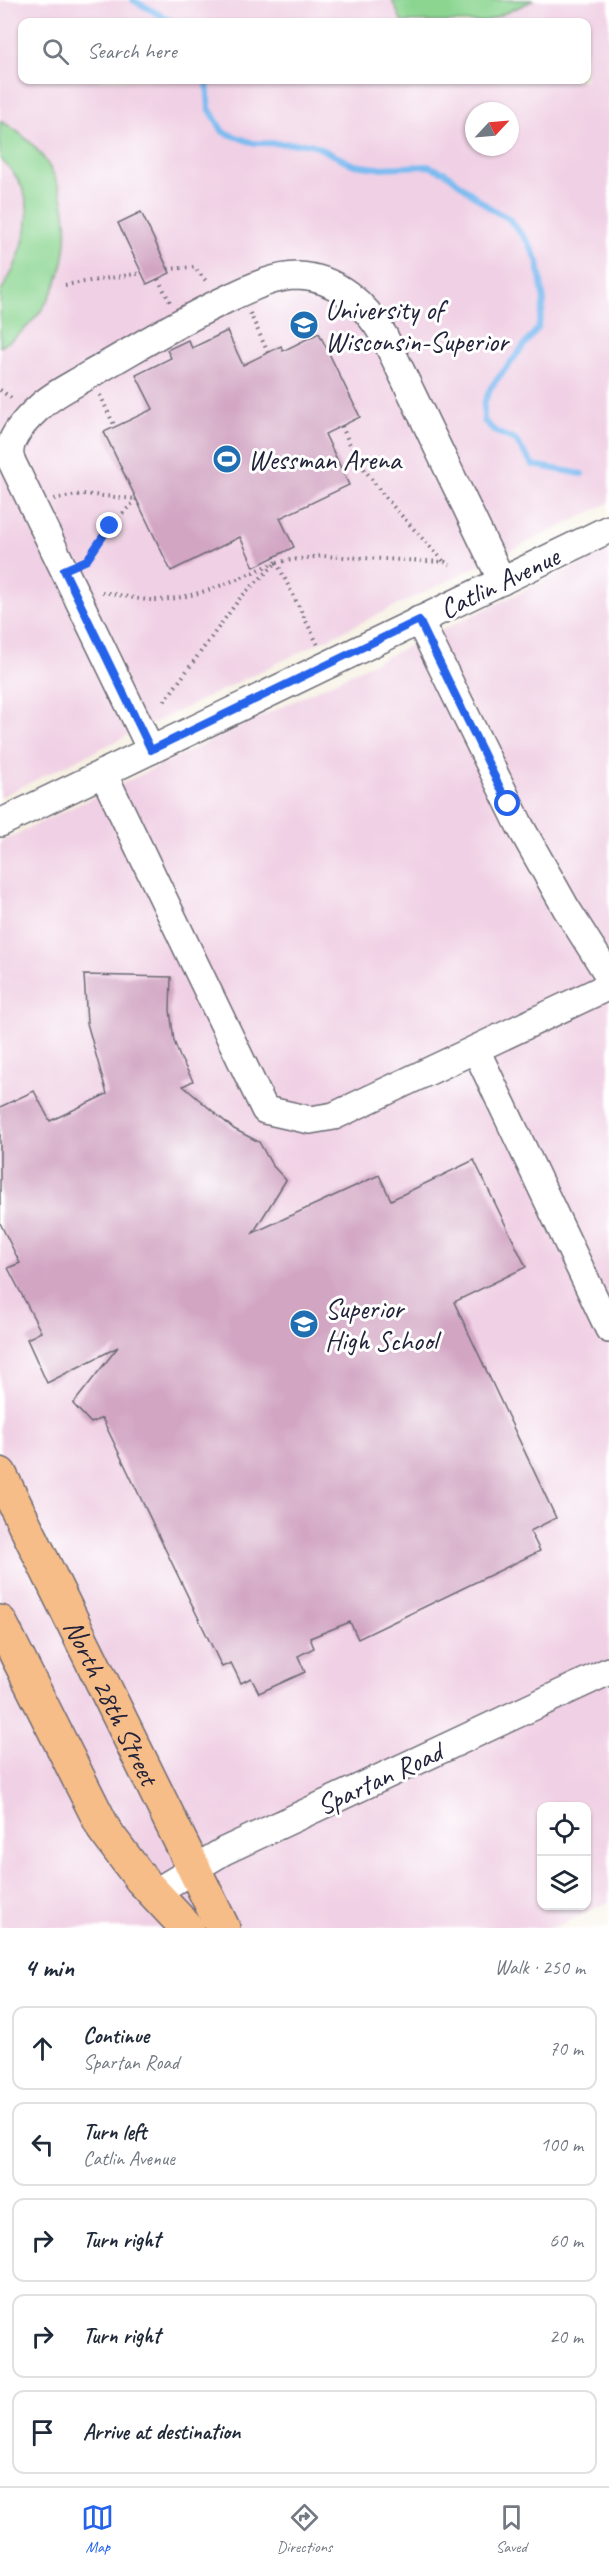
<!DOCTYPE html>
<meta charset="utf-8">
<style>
:root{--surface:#fff;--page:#f6f6f7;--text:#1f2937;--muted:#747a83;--line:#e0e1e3;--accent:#2563eb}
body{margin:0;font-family:Caveat,sans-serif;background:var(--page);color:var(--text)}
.controls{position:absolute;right:18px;bottom:18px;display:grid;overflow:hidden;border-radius:12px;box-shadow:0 2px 4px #0004}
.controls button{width:54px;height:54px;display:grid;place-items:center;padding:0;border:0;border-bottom:2px solid var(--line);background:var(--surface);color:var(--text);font:30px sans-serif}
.compass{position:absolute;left:465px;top:102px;width:54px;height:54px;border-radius:50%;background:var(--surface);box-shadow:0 2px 4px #0004;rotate:64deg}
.stop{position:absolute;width:18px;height:18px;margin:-14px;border:4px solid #2563eb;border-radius:50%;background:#fff}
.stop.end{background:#2563eb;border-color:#fff;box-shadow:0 2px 6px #0008}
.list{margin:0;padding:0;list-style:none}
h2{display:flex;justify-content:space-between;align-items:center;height:78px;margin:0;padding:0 24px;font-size:26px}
h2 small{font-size:20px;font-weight:400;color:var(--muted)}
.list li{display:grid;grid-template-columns:39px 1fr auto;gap:18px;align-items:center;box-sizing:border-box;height:84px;margin:0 12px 12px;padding:0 12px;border:2px solid var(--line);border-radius:12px}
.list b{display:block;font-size:22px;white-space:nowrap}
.list p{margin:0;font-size:20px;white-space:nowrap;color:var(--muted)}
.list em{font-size:20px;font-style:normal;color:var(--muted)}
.icon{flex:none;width:33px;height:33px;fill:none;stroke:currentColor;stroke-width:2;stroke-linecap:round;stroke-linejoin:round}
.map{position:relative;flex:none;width:609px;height:1928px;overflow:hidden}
.search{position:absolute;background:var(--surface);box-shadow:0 2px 4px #0004;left:18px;right:18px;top:18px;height:66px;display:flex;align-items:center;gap:15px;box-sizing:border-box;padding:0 21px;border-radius:12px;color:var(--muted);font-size:22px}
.sheet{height:558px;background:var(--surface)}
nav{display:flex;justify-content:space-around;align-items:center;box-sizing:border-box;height:84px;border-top:2px solid var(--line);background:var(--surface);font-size:16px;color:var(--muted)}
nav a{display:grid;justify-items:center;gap:3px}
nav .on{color:var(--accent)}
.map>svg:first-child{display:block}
.built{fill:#f0d0e4;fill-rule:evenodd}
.green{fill:#8bd591;stroke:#567c66;stroke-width:1.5}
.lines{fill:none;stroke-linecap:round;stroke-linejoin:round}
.stream{stroke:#7bbbf0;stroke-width:6}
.building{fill:#d2a5c3}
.minor-casing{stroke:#6c6a75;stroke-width:30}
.major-casing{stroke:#6c6a75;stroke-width:36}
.path{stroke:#6c6a75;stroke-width:4;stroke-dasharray:1.5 4.5;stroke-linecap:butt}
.minor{stroke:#fff;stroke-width:27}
.major{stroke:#f7bd88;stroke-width:33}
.route{stroke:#2563eb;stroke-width:8}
.labels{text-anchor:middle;stroke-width:6;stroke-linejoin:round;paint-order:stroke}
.poi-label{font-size:28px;fill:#22223b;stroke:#fff;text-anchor:start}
.street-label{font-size:28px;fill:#22223b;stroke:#fff}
</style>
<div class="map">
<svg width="609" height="1928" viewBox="0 0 609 1928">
<rect width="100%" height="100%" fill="#fff"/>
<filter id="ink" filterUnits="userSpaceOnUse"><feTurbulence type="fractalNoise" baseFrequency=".0167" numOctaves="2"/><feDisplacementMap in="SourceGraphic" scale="12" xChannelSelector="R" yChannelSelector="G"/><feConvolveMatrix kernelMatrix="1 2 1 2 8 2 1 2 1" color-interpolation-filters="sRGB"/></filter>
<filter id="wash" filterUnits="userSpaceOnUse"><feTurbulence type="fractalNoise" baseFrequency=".008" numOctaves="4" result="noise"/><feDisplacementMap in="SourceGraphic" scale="24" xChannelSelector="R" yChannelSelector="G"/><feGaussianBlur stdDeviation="1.35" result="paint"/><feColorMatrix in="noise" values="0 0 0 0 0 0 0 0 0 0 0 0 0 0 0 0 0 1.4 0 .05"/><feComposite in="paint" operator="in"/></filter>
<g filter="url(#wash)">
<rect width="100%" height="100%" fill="#f6f1e2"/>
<g class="built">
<path d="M0 0H609V503L0 797ZM22 22H586V80H22ZM474 111H510V147H474Z"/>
<path d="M609 550V1902L553 1928H0V842ZM542 1806H586V1906H542Z"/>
</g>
<g class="green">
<path d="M392 0H534L485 22H402Z"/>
<path d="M0 121C91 167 86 299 0 347 0 333 0 308 0 295 2 287 9 278 13 270 31 228 38 192 0 159Z"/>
</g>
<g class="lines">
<g class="stream">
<path d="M133 0 173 22"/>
<path d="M207 80 209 108 223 132 253 143 311 144 354 165 377 168 428 166 446 173 491 209 508 218 528 242 538 262 544 302 538 328 491 387 484 403V421L496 432 515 440 533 465 582 474"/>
</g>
</g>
<g id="blocks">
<g class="building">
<path d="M141 212 170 273 147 284 118 223Z"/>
<path d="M227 331 243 365 281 346 283 351 319 333 360 417 325 434 349 485 280 518 294 547 254 567 240 537 171 571 104 432 153 409 136 375 171 358 167 350 188 340 192 348Z"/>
<path d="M84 975 171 977 170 1010 174 1041 180 1057 193 1081 183 1086 234 1129 259 1142 272 1165 286 1180 253 1233 379 1175 391 1200 474 1160 526 1267 454 1302 556 1518 530 1531 540 1551 358 1639 350 1622 310 1638 314 1648 298 1656 305 1672 259 1693 251 1678 241 1683 231 1663 222 1667 102 1418 91 1423 73 1404 118 1347 47 1383 27 1339 41 1332 8 1268 20 1263 0 1223V1107L34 1091 50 1121 107 1094 87 1023Z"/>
</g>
</g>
</g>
<g filter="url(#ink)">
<use href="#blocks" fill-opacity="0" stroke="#6c6a75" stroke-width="1.5"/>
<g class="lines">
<g class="minor-casing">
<g id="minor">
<path d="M419 620 520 826 566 908 609 976"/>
<path d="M151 750 11 460C4 440 29 416 43 404 57 392 73 385 89 375 137 348 179 321 229 298 250 288 274 276 298 276 336 277 366 305 384 336L502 581"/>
<path d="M103 773 265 1110 310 1120 334 1116 609 986"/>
<path d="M0 823 609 529"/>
<path d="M476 1050 609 1329"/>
<path d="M154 1893 224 1851 609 1671"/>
</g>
</g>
<g class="major-casing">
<g id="major">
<path id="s1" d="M0 1474 223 1928"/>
<path d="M0 1622 105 1831 141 1879 187 1928"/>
</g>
</g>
<g class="path">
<path d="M168 269 194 267 208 283"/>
<path d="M158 279 170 302"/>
<path d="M65 285 142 273"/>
<path d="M250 313 268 353"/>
<path d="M0 390 14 400"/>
<path d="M100 395 115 427"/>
<path d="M342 426C362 480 407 520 444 562"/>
<path d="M54 499 83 494 136 499"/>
<path d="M274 557 318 645"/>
<path d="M85 560 110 526 136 500"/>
<path d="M277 562 322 556 445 562 450 565"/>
<path d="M102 592C118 594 137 600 153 600 197 600 238 578 277 562L240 598 164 702"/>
</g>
<use href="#minor" class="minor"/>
<use href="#major" class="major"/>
</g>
</g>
<g class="lines" filter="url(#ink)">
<path class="route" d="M110 526 87 560 64 570 151 750 419 620 508 804"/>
</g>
<defs>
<g id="university-disc" transform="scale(1.5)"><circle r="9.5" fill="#1f6fb2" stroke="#fff"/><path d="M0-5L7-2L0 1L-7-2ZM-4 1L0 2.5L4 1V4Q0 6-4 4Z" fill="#fff"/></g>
<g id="stadium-disc" transform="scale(1.5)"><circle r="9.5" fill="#1f6fb2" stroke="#fff"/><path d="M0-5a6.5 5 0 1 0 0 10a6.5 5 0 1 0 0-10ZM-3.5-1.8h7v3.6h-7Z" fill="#fff"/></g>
<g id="school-disc" transform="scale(1.5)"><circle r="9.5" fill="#1f6fb2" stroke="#fff"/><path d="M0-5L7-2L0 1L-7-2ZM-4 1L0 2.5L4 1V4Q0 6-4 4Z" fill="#fff"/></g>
</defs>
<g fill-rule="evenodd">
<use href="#university-disc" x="304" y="325"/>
<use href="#stadium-disc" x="227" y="459"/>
<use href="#school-disc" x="304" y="1324"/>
</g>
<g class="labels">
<g class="poi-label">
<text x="325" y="319">University of<tspan x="325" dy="32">Wisconsin-Superior</tspan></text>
<text x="248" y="469">Wessman Arena</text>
<text x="325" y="1318">Superior<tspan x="325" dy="32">High School</tspan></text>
</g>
<g class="street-label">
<text transform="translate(499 582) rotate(-26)" y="10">Catlin Avenue</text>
<text dy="10" stroke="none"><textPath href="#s1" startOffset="254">North 28th Street</textPath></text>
<text transform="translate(379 1778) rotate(-25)" y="10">Spartan Road</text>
</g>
</g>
</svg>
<div class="controls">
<button><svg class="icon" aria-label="locate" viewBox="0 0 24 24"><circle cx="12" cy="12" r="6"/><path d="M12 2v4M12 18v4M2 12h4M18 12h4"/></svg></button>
<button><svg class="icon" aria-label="layers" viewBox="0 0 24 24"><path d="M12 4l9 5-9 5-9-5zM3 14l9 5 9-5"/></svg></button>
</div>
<svg class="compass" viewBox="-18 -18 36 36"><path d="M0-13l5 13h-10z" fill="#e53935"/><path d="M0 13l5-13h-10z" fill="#747a83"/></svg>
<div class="stop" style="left:508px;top:804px"></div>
<div class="stop end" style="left:110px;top:526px"></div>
<div class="search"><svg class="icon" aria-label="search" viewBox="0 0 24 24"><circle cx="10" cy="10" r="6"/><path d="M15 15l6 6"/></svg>Search here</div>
</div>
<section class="sheet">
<h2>4 min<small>Walk · 250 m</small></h2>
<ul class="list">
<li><svg class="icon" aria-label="ahead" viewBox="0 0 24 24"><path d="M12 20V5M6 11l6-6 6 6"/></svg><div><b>Continue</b><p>Spartan Road</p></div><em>70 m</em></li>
<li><svg class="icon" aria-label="left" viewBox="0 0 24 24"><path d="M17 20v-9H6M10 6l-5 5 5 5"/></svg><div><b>Turn left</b><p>Catlin Avenue</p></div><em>100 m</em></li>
<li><svg class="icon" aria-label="right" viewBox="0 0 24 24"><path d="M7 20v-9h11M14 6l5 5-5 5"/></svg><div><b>Turn right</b></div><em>60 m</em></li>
<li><svg class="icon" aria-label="right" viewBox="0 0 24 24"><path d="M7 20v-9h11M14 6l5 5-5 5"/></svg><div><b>Turn right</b></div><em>20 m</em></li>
<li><svg class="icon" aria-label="arrive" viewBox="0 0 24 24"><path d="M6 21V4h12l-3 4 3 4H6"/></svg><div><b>Arrive at destination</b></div></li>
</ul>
</section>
<nav>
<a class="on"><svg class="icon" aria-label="map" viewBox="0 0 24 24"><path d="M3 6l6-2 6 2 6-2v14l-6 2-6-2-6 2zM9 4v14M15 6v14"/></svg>Map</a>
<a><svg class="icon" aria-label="directions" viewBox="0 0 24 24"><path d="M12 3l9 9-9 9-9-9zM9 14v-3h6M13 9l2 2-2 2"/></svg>Directions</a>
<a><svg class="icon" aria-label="saved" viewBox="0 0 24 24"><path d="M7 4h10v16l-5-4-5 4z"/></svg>Saved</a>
</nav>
